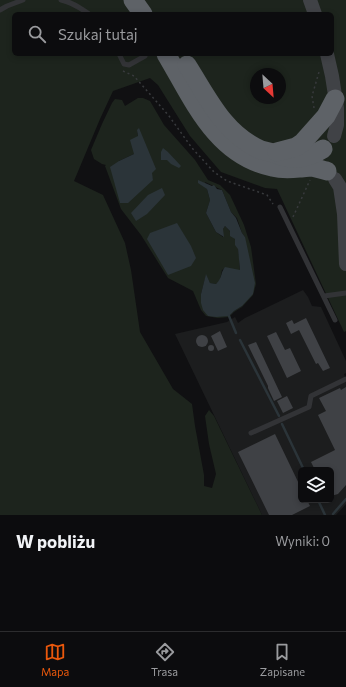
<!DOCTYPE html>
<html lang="pl">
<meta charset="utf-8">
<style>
:root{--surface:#0c0c0e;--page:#151517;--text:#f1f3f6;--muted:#9a9b9e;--line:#2c2c2e;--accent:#ea580c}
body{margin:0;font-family:Commissioner,sans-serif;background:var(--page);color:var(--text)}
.controls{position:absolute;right:12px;bottom:12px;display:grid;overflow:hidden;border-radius:6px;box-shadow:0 2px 6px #0003}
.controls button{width:36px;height:36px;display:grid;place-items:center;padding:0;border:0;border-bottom:1px solid var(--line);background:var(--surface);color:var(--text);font:20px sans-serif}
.compass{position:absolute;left:250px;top:68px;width:36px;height:36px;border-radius:50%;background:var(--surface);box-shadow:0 2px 6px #0003;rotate:154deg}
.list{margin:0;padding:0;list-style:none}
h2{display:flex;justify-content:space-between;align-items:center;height:52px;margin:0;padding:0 16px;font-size:17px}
h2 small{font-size:13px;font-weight:400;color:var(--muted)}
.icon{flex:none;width:22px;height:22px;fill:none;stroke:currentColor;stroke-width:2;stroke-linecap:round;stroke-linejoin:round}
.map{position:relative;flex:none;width:346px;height:515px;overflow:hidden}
.search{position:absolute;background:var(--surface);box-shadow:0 2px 6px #0003;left:12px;right:12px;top:12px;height:44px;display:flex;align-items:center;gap:10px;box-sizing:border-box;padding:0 14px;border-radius:6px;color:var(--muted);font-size:15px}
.sheet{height:116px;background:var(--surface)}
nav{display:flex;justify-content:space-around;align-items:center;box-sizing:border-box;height:56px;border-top:1px solid var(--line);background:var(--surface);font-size:11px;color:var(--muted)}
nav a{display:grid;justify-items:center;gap:2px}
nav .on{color:var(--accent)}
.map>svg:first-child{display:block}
.built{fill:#1c1d1e;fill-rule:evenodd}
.green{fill:#1d241d;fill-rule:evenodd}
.water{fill:#2b3439}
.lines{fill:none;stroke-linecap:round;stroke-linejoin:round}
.stream{stroke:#2b3439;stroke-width:2.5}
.building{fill:#3f4145}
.path{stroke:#383a3d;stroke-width:1.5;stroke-dasharray:2 3;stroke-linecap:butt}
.lane{stroke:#323336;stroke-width:5}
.secondary{stroke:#404246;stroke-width:14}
.highway{stroke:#5e6267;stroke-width:19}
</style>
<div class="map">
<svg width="346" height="515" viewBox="0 0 346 515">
<rect width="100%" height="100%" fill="#101012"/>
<path class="built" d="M303 290 308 297 312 306 321 307 346 361V373L344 374 346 380V504L336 515H262L175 334 227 322 235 317 238 323 245 318ZM301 470H331V500H301Z"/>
<g class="green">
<path d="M0 0H346V331L344 332 277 189 265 188 221 172 190 136 158 85 150 78 113 91 100 119 74 181 103 195 125 243 131 270 140 332 173 389 192 404 195 426 204 475V486L212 488 216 474 209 444 205 416 209 410 214 416 262 515H0ZM14 14H332V54H14ZM256 74H280V98H256Z"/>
<path d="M138 98H143L150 101 164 125 195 160 208 180 220 185 230 195 244 225 251 247 256 284 253 295 242 307 234 312 229 317 218 318 206 316 201 310 193 291 168 278 141 235 121 209 105 166 106 165 102 164 94 159 91 150 102 124 112 103 115 99 122 100 125 106ZM137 130 153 180 119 161 134 154 138 136ZM205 182 222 190 231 212 237 218 242 233 245 237 242 306 234 311 229 316 201 294 206 275 210 283 216 284 220 280 222 270 225 268 240 271C238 251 241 242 225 226L223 229V237L216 232 206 213 210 200Z"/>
</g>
<g class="water">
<path d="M139 128 156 169 152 173 153 180 128 203H120L110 167 119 161 134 154 130 140 138 136 137 130Z"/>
<path d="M163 148C170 153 175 160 181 166L179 168 171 164 167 160H161V152Z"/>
<path d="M198 180 212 186 214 185 217 189 222 190 231 212 236 218 242 233 245 237 255 283 253 294 242 306 234 311 229 316 216 317 208 316 203 310 201 303V294L206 274 210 283 216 284C223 277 220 273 225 267L240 270 238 249 235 245V239L230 236V231L225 226 223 229 224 237 216 232 206 213 210 200 207 189 198 183Z"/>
<path d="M162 188 165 195 147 214 136 221 131 213 148 195Z"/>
<path d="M177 223 191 246 196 258 191 266 168 275 147 239 150 233Z"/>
</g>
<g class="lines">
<g class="stream">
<path d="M229 316 236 333"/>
<path d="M240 340 279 416"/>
<path d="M282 424 304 470"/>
<path d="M318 500 325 515"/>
<path d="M333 514 346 499"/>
</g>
</g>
<g class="building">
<path d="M306 318 330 368 323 371 318 363 316 364 299 330 291 334 286 323 292 320 294 324Z"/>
<path d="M220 331 227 347 218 351 211 336Z"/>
<path d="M276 332 285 350 290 348 301 371 287 378 267 336Z"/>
<circle cx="202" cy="341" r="6"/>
<path d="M256 342 282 397 274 401 268 388V386L248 345Z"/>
<circle cx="211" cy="348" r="3"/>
<path d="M346 387V485L338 494 331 496V470H315L311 462 335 450 318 415 326 411 319 398 340 388 341 390Z"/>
<path d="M287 396 293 408 283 413 277 401Z"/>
<path d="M275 434 301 488V500H307L310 506 292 515H269L238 452Z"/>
</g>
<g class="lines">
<g class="path">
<path d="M123 71 134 76 149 93 169 116 192 148 214 172 227 181 267 195 273 204"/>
<path d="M314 108 312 96 319 72"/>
<path d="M293 217 310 180"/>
</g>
<g class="lane">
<path d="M61 0C72 2 80 8 89 14"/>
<path d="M0 10 7 6 23 0"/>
<path d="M119 54 124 64 129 65 145 56"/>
<path d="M280 207 335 320"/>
<path d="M324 296 346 293"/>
<path d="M251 433 309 407 311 396 346 379"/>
</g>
<g class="secondary">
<path d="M310 0 315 14"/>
<path d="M327 54 332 76 337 108V125L334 136"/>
<path d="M335 179 340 187 344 214 346 264"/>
</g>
<g class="highway">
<path d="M133 0 143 14"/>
<path d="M166 54C193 99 215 155 272 167 280 169 291 169 299 168 303 168 308 167 312 167 317 168 322 170 327 171"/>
<path d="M187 65C208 98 224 134 261 150 265 151 269 152 273 153 277 154 281 156 285 157 298 160 312 156 323 149"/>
<path d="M277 152 296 147 302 143 326 116 335 99"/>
</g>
</g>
</svg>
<div class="controls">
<button><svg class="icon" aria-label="layers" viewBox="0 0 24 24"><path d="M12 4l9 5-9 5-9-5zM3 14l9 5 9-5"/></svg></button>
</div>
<svg class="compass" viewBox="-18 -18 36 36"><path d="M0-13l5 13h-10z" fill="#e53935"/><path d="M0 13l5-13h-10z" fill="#9a9b9e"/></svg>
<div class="search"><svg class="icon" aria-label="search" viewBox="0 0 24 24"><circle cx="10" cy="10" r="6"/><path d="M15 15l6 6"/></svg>Szukaj tutaj</div>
</div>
<section class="sheet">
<h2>W pobliżu<small>Wyniki: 0</small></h2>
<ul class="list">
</ul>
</section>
<nav>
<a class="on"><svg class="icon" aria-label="map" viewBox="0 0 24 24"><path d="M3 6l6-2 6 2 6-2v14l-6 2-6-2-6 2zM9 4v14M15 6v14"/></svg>Mapa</a>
<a><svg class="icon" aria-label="directions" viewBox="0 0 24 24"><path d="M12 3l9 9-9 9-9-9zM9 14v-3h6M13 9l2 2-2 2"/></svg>Trasa</a>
<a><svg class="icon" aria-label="saved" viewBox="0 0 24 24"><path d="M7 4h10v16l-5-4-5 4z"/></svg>Zapisane</a>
</nav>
